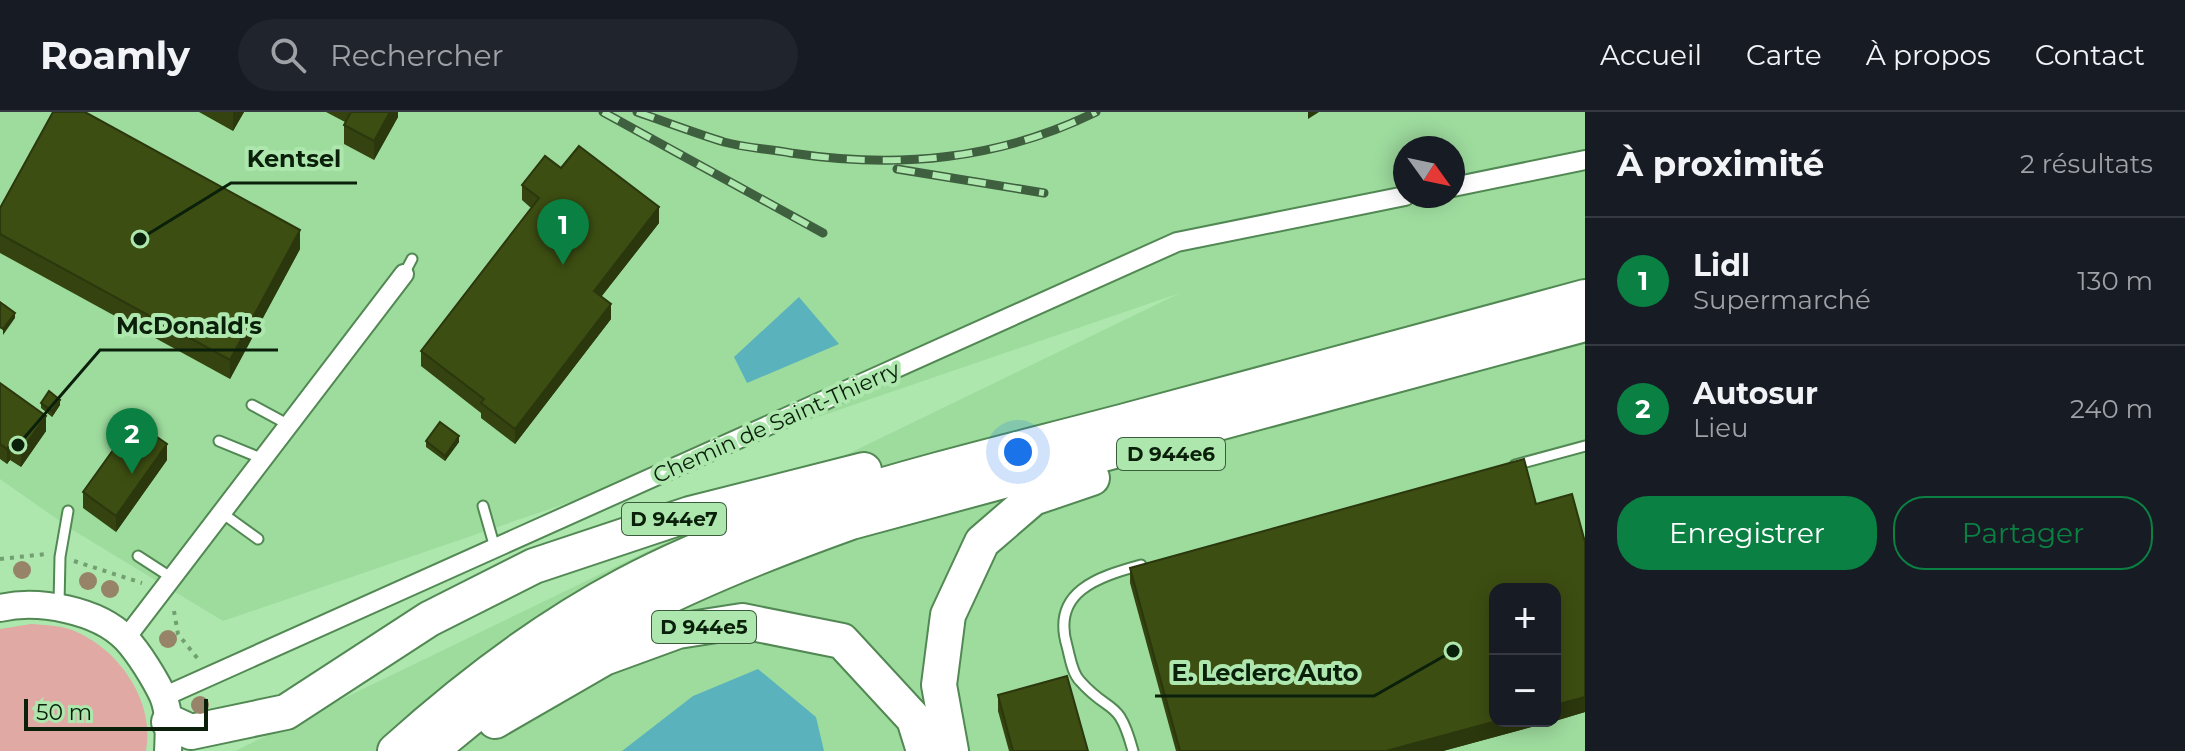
<!DOCTYPE html>
<html lang="fr">
<meta charset="utf-8">
<style>
:root{--surface:#171b24;--page:#20242c;--text:#f1f3f6;--muted:#9ea1a6;--line:#363941;--accent:#0b8043}
body{margin:0;font-family:Montserrat,sans-serif;background:var(--page);color:var(--text)}
.controls{position:absolute;right:24px;bottom:24px;display:grid;overflow:hidden;border-radius:16px;box-shadow:0 4px 20px #0003}
.controls button{width:72px;height:72px;display:grid;place-items:center;padding:0;border:0;border-bottom:2px solid var(--line);background:var(--surface);color:var(--text);font:40px sans-serif}
.compass{position:absolute;left:1393px;top:24px;width:72px;height:72px;border-radius:50%;background:var(--surface);box-shadow:0 4px 20px #0003;rotate:123deg}
.scale{position:absolute;left:24px;bottom:20px;width:184px;box-sizing:border-box;padding-left:8px;border:4px solid #0a200b;border-top:0;font-size:22px;line-height:28px;white-space:nowrap;color:#0a200b;-webkit-text-stroke:6px #ade7ad;paint-order:stroke}
.you{position:absolute;left:1018px;top:340px;width:28px;height:28px;margin:-20px;border:6px solid #fff;border-radius:50%;background:#1a73e8;box-shadow:0 0 0 12px #1a73e833}
.badge{display:grid;place-items:center;width:52px;height:52px;border-radius:50%;background:var(--accent);color:#fff;font-size:26px;font-weight:700}
.pin{position:absolute;translate:-50% -66px;filter:drop-shadow(0 2px 4px #0008)}
.pin::after{content:'';position:absolute;top:42px;width:28px;height:24px;background:inherit;clip-path:polygon(0 0,100% 0,50% 100%)}
.list{margin:0;padding:0;list-style:none}
h2{display:flex;justify-content:space-between;align-items:center;height:104px;margin:0;padding:0 32px;font-size:34px}
h2 small{font-size:26px;font-weight:400;color:var(--muted)}
.list li{display:grid;grid-template-columns:52px 1fr auto;gap:24px;align-items:center;box-sizing:border-box;height:128px;padding:0 32px;border-top:2px solid var(--line)}
.list b{display:block;font-size:30px;white-space:nowrap}
.list p{margin:0;font-size:26px;white-space:nowrap;color:var(--muted)}
.list em{font-size:26px;font-style:normal;color:var(--muted)}
.actions{display:flex;gap:16px;padding:24px 32px}
.actions a{flex:1;padding:18px 0;border:2px solid var(--accent);border-radius:32px;text-align:center;font-size:28px;color:var(--accent)}
.actions .main{background:var(--accent);color:#fff}
.icon{flex:none;width:44px;height:44px;fill:none;stroke:currentColor;stroke-width:2;stroke-linecap:round;stroke-linejoin:round}
.map{position:relative;flex:none;width:1585px;height:639px;overflow:hidden}
header{display:flex;align-items:center;gap:48px;box-sizing:border-box;height:112px;padding:0 40px;background:var(--surface);border-bottom:2px solid var(--line)}
header strong{font-size:38px}
nav{display:flex;gap:44px;margin-inline-start:auto;font-size:28px}
.search{width:560px;height:72px;background:var(--page);display:flex;align-items:center;gap:20px;box-sizing:border-box;padding:0 28px;border-radius:44px;color:var(--muted);font-size:30px}
main{display:flex}
aside{flex:1;background:var(--surface)}
.map>svg:first-child{display:block}
.built{fill:#9edc9e;fill-rule:evenodd}
.green{fill:#e0a9a4}
.water{fill:#5ab3bc}
.lines{fill:none;stroke-linecap:round;stroke-linejoin:round}
.lane-casing{stroke:#528853;stroke-width:13}
.street-casing{stroke:#528853;stroke-width:22}
.secondary-casing{stroke:#528853;stroke-width:30}
.highway-casing{stroke:#528853;stroke-width:38}
.path{stroke:#729f72;stroke-width:4;stroke-dasharray:4 6;stroke-linecap:butt}
.lane{stroke:#fff;stroke-width:9}
.street{stroke:#fff;stroke-width:18}
.secondary{stroke:#fff;stroke-width:26}
.highway{stroke:#fff;stroke-width:34}
.rail-casing{stroke:#3e603f;stroke-width:9}
.rail{stroke:#ade7ad;stroke-width:6;stroke-dasharray:18;stroke-linecap:butt}
.tree{fill:#978368}
.wall{fill:#34430f}
.shaded-wall{fill:#2b370d}
.building{fill:#3d4e12;stroke:#2b370d;stroke-width:2}
.labels{text-anchor:middle;stroke-width:8;stroke-linejoin:round;paint-order:stroke}
.shield{fill:#ade7ad;stroke:#3b5c3c;stroke-width:2}
.shield-label{font-size:20px;font-weight:bold;fill:#0a200b}
.street-label{font-size:22px;fill:#0a200b;stroke:#ade7ad}
.leader{fill:none;stroke:#0a200b;stroke-width:3}
.callout-dot{fill:#0a200b;stroke:#ade7ad;stroke-width:3}
.callout-label{font-size:24px;text-anchor:middle;font-weight:bold;fill:#0a200b;stroke:#ade7ad;stroke-width:8;stroke-linejoin:round;paint-order:stroke}
</style>
<header>
<strong>Roamly</strong>
<div class="search"><svg class="icon" aria-label="search" viewBox="0 0 24 24"><circle cx="10" cy="10" r="6"/><path d="M15 15l6 6"/></svg>Rechercher</div>
<nav><a>Accueil</a><a>Carte</a><a>À propos</a><a>Contact</a></nav>
</header>
<main>
<div class="map">
<svg width="1585" height="639" viewBox="0 0 1585 639">
<rect width="100%" height="100%" fill="#ade7ad"/>
<path class="built" d="M0 0H1585V639H235L1180 181 223 509 71 417 0 367V198L5 191 0 188ZM1405 36H1453V84H1405ZM1495 477H1555V609H1495Z"/>
<path class="green" d="M31 512C43 513 57 513 69 517 116 533 156 588 146 639H0V517Z"/>
<g class="water">
<path d="M799 185 839 232 747 271 734 245Z"/>
<path d="M758 557 816 605 824 639H622L693 584Z"/>
</g>
<g class="lines">
<g class="lane-casing">
<g id="lane">
<path d="M404 162 412 147"/>
<path d="M252 293 289 313"/>
<path d="M219 329 263 347"/>
<path d="M1515 353 1585 334"/>
<path d="M483 394 495 436"/>
<path d="M222 401 258 427"/>
<path d="M138 444 172 466"/>
<path d="M59 492 60 445 68 399"/>
<path d="M1133 639C1118 584 1111 604 1080 569 1072 561 1070 545 1067 534 1051 480 1097 465 1141 453"/>
</g>
</g>
<g class="street-casing">
<g id="street">
<path d="M1453 75 1585 48"/>
<path d="M126 526 404 162"/>
<path d="M163 585 1177 130 1405 84"/>
</g>
</g>
<g class="secondary-casing">
<path id="secondary" d="M0 496C38 487 98 498 126 527 139 541 155 567 163 584 170 601 169 621 168 639"/>
</g>
<g class="highway-casing">
<g id="highway">
<path d="M495 609 604 546 678 519 742 509 842 529 914 607 924 639"/>
<path d="M169 610 191 620 286 600 429 507 534 454 690 402 864 358"/>
<path d="M395 639C466 575 540 518 625 473 780 391 960 353 1129 308 1281 268 1433 226 1585 185"/>
<path d="M431 639C559 526 692 467 851 410L1585 212"/>
<path d="M951 639 939 573 948 503 982 430 1033 386 1092 366"/>
</g>
</g>
<g class="path">
<path d="M0 447 46 442"/>
<path d="M74 449 142 471"/>
<path d="M174 499 178 522 198 547"/>
</g>
<use href="#lane" class="lane"/>
<use href="#street" class="street"/>
<use href="#secondary" class="secondary"/>
<use href="#highway" class="highway"/>
<g class="rail-casing">
<g id="rail">
<path d="M603 0 823 121"/>
<path d="M637 0C666 10 695 21 724 30 746 36 769 37 791 41 898 57 998 48 1096 0"/>
<path d="M897 57 1044 81"/>
</g>
</g>
<use href="#rail" class="rail"/>
</g>
<g class="tree">
<circle cx="22" cy="458" r="9"/>
<circle cx="88" cy="469" r="9"/>
<circle cx="110" cy="477" r="9"/>
<circle cx="168" cy="527" r="9"/>
<circle cx="200" cy="593" r="9"/>
</g>
<g class="wall">
<path d="M199 0H244L233 19Z"/>
<path d="M326 0H398V5L374 48 344 32V13L345 10Z"/>
<path d="M561 56 659 111 601 185 611 207 515 332 481 306V301L421 254V239L531 96 522 88V73Z"/>
<path d="M0 96 300 137 230 267 0 141Z"/>
<path d="M0 271 46 319 21 355 10 348 7 352 0 347Z"/>
<path d="M41 291 60 293 52 305 41 296Z"/>
<path d="M426 329 459 330 445 349 426 335Z"/>
<path d="M167 348 116 420 83 396V380Z"/>
<path d="M1536 392 1585 430V600L1555 609H1495H1554L1443 639H1176L1130 471V456Z"/>
<path d="M998 583 1088 639H1009L998 599Z"/>
</g>
<g class="shaded-wall">
<path d="M233 0H244L233 19Z"/>
<path d="M390 0H398V5L374 48V29Z"/>
<path d="M1308 0H1319L1308 7Z"/>
<path d="M659 95V111L594 194V179Z"/>
<path d="M300 118V137L230 267V248Z"/>
<path d="M611 192V207L515 332V317Z"/>
<path d="M15 201V206L3 223V217Z"/>
<path d="M60 288V293L52 305V299Z"/>
<path d="M46 304V319L21 355V339Z"/>
<path d="M459 324V330L445 349V344Z"/>
<path d="M10 332V348L7 352V337Z"/>
<path d="M167 332V348L116 420V404Z"/>
<path d="M1585 585V600L1555 609V593Z"/>
<path d="M1497 609H1554L1443 639H1386Z"/>
</g>
<g class="building">
<path d="M53 0H85L300 118 230 248 0 122V96Z"/>
<path d="M351 0H390L374 29 344 13Z"/>
<path d="M579 34 659 95 594 179 611 192 515 317 481 291 484 287 421 239 539 86 522 73 545 44 561 56Z"/>
<path d="M0 190 15 201 3 217 0 215Z"/>
<path d="M0 271 46 304 21 339 10 332 7 337 0 332Z"/>
<path d="M49 279 60 288 52 299 41 291Z"/>
<path d="M134 309 167 332 116 404 83 380Z"/>
<path d="M440 310 459 324 445 344 426 329Z"/>
<path d="M1524 347 1536 392 1572 382 1585 430V585L1555 593V477H1495V609H1497L1386 639H1180L1130 456Z"/>
<path d="M1067 564 1088 639H1013L998 583Z"/>
</g>
<g class="labels">
<g class="shield">
<rect x="1117" y="326" width="108" height="32" rx="6"/>
<rect x="622" y="391" width="104" height="32" rx="6"/>
<rect x="652" y="499" width="104" height="32" rx="6"/>
</g>
<g class="shield-label">
<text x="1171" y="349">D 944e6</text>
<text x="674" y="414">D 944e7</text>
<text x="704" y="522">D 944e5</text>
</g>
<g class="street-label">
<text transform="translate(776 310) rotate(-24)" y="8">Chemin de Saint-Thierry</text>
</g>
</g>
<path class="leader" d="M140 127L231 71H357M18 333L100 238H278M1453 539L1374 584H1155"/>
<g class="callout-dot">
<circle cx="140" cy="127" r="8"/>
<circle cx="18" cy="333" r="8"/>
<circle cx="1453" cy="539" r="8"/>
</g>
<g class="callout-label">
<text x="294" y="55">Kentsel</text>
<text x="189" y="222">McDonald's</text>
<text x="1265" y="569">E. Leclerc Auto</text>
</g>
</svg>
<div class="controls">
<button>+</button>
<button>−</button>
</div>
<svg class="compass" viewBox="-18 -18 36 36"><path d="M0-13l5 13h-10z" fill="#e53935"/><path d="M0 13l5-13h-10z" fill="#9ea1a6"/></svg>
<div class="scale">50 m</div>
<div class="you"></div>
<div class="pin badge" style="left:563px;top:153px">1</div>
<div class="pin badge" style="left:132px;top:362px">2</div>
</div>
<aside>
<h2>À proximité<small>2 résultats</small></h2>
<ul class="list">
<li><span class="badge">1</span><div><b>Lidl</b><p>Supermarché</p></div><em>130 m</em></li>
<li><span class="badge">2</span><div><b>Autosur</b><p>Lieu</p></div><em>240 m</em></li>
</ul>
<div class="actions"><a class="main">Enregistrer</a><a>Partager</a></div>
</aside>
</main>
